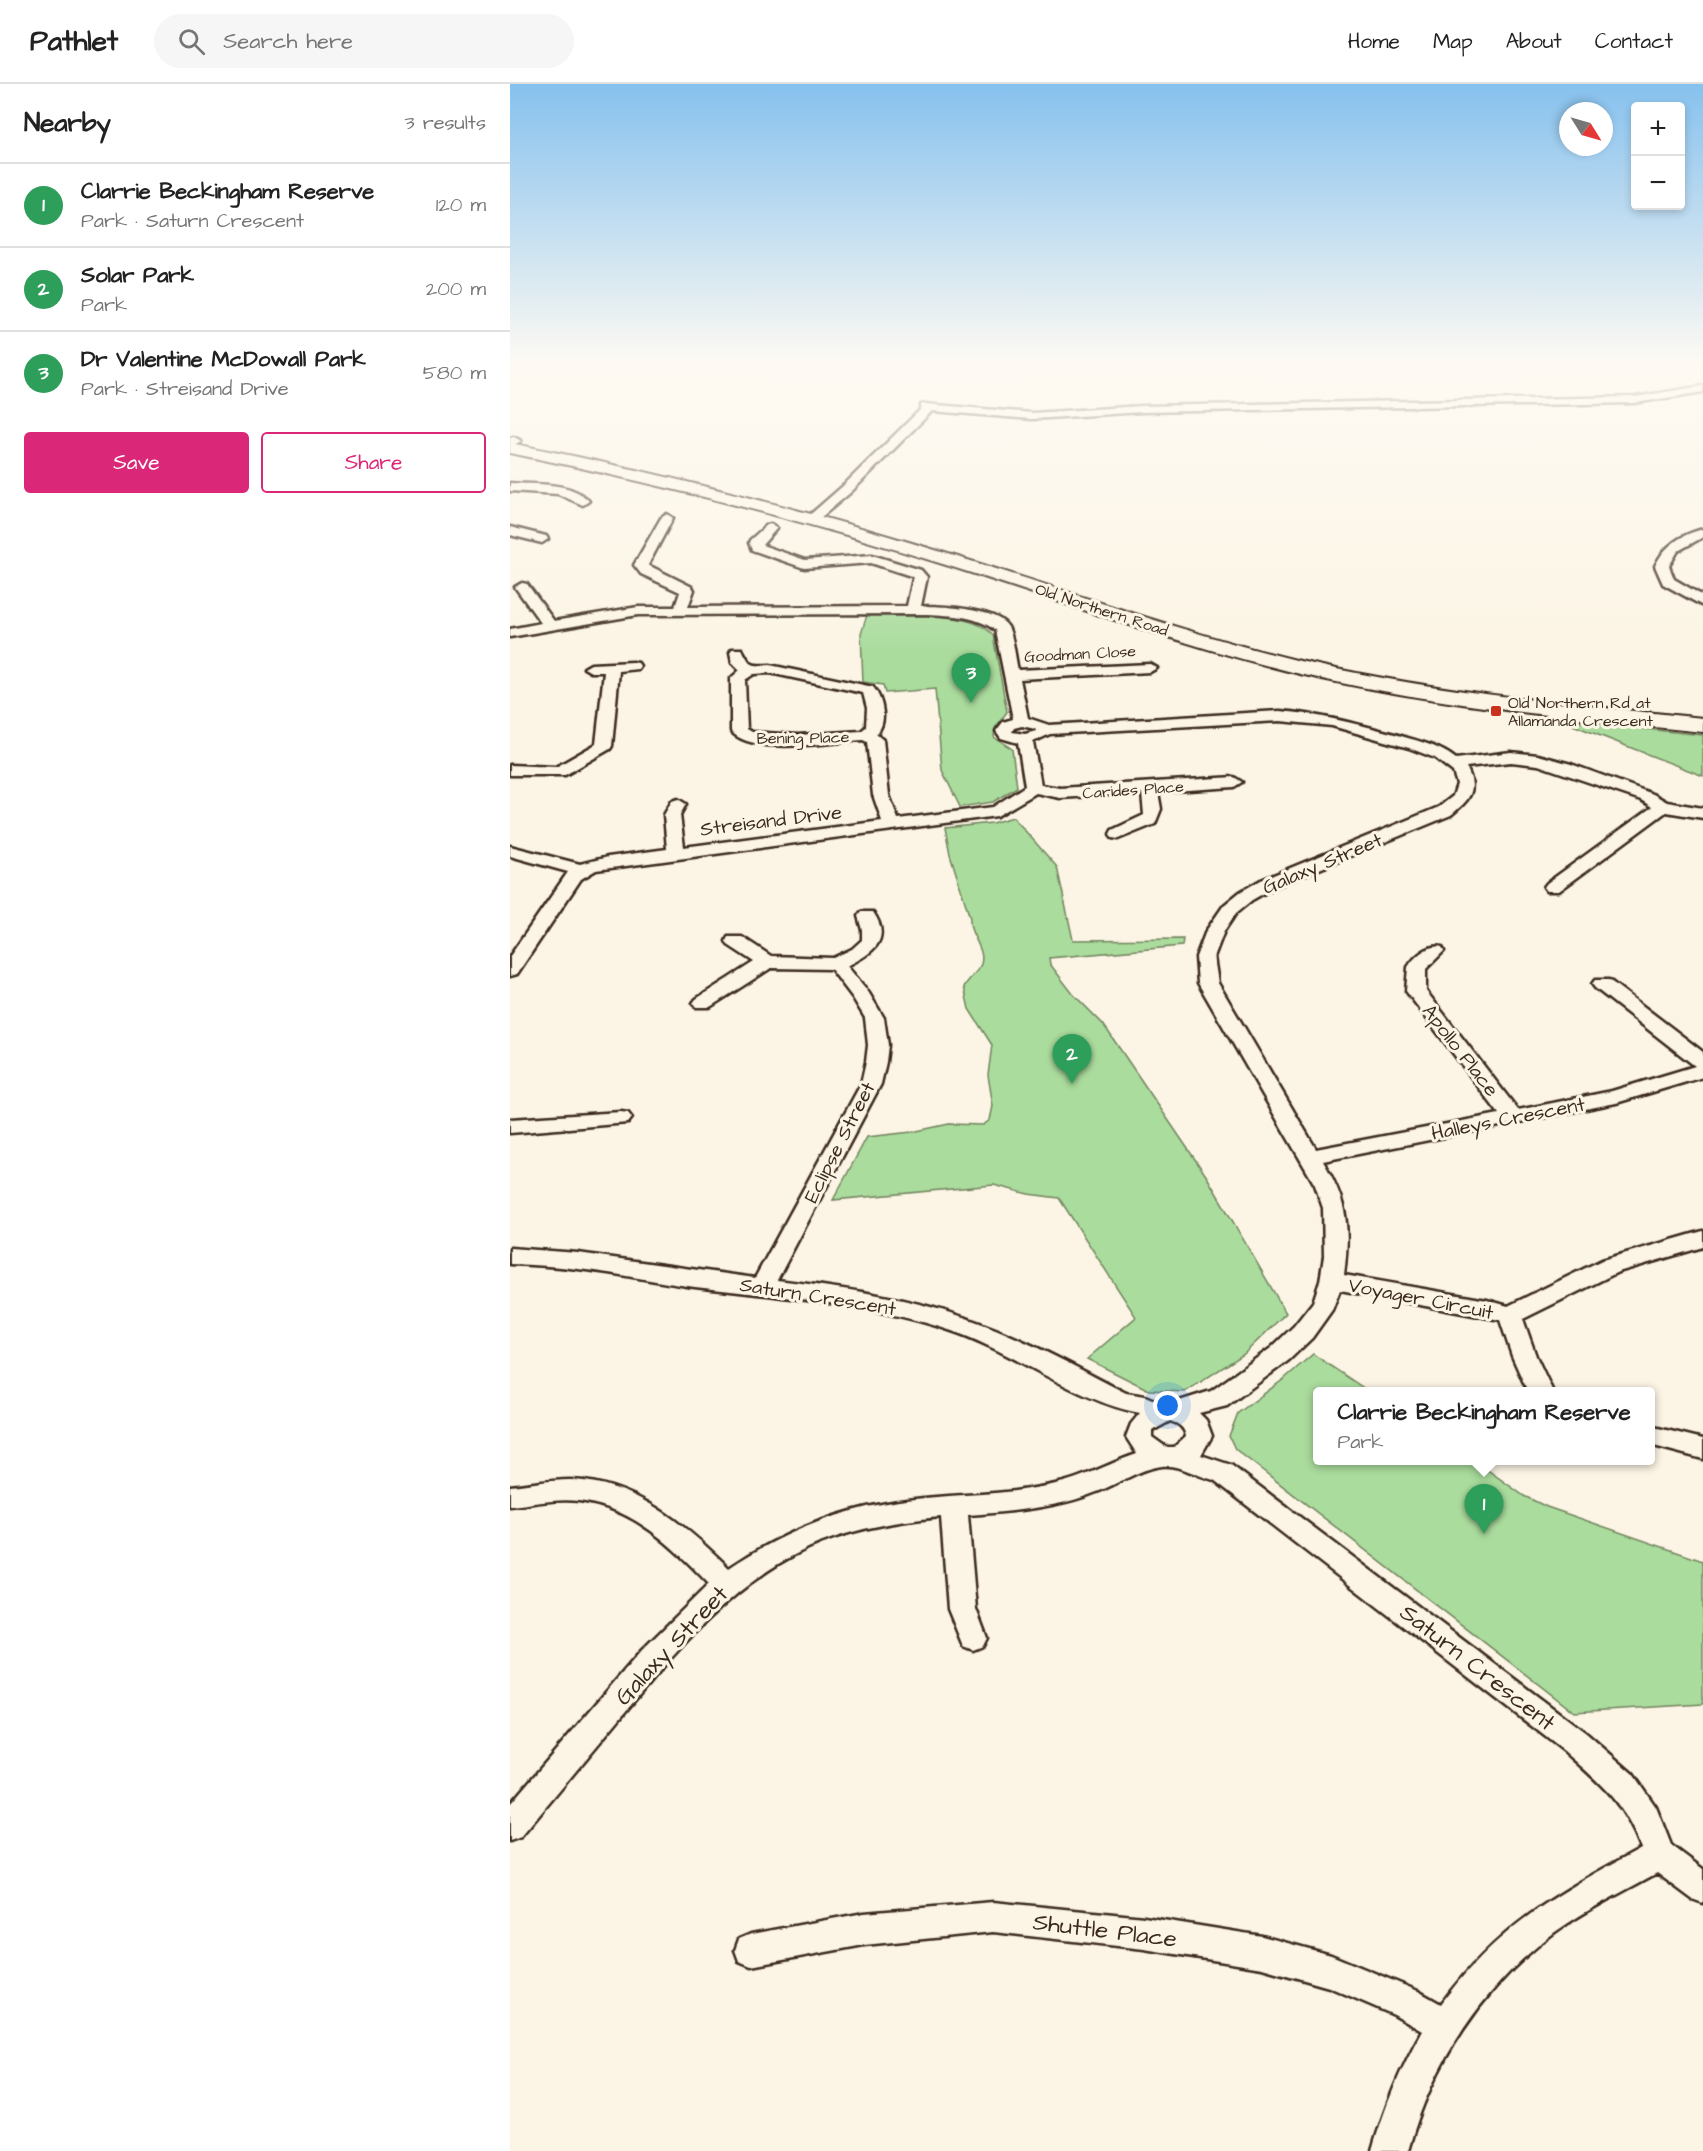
<!DOCTYPE html>
<meta charset="utf-8">
<style>
:root{--surface:#fff;--page:#f6f6f6;--text:#222;--muted:#767676;--line:#e0e0e0;--accent:#db2777}
body{margin:0;font-family:"Architects Daughter",sans-serif;background:var(--page);color:var(--text)}
.controls{position:absolute;right:18px;top:18px;display:grid;overflow:hidden;border-radius:6px;box-shadow:0 3px 9px #0003}
.controls button{width:54px;height:54px;display:grid;place-items:center;padding:0;border:0;border-bottom:2px solid var(--line);background:var(--surface);color:var(--text);font:30px sans-serif}
.compass{position:absolute;left:1049px;top:18px;width:54px;height:54px;border-radius:50%;background:var(--surface);box-shadow:0 3px 9px #0003;rotate:127deg}
.you{position:absolute;left:658px;top:1322px;width:21px;height:21px;margin:-15px;border:4px solid #fff;border-radius:50%;background:#1a73e8;box-shadow:0 0 0 9px #1a73e833}
.badge{display:grid;place-items:center;width:39px;height:39px;border-radius:50%;background:var(--accent);color:#fff;font-size:20px;font-weight:700}
.pin{position:absolute;translate:-50% -50px;filter:drop-shadow(0 2px 3px #0008)}
.pin::after{content:'';position:absolute;top:32px;width:21px;height:18px;background:inherit;clip-path:polygon(0 0,100% 0,50% 100%)}
.popup{position:absolute;left:803px;top:1303px;width:342px;height:78px;box-sizing:border-box;display:grid;place-content:center;border-radius:6px;background:var(--surface);filter:drop-shadow(0 2px 4px #0005);font-size:20px;white-space:nowrap;color:var(--muted)}
.popup b{font-size:22px;color:var(--text)}
.popup::after{content:'';position:absolute;left:50%;top:100%;margin-left:-12px;border:12px solid transparent;border-top-color:var(--surface)}
.list{margin:0;padding:0;list-style:none}
h2{display:flex;justify-content:space-between;align-items:center;height:78px;margin:0;padding:0 24px;font-size:26px}
h2 small{font-size:20px;font-weight:400;color:var(--muted)}
.list li{display:grid;grid-template-columns:39px 1fr auto;gap:18px;align-items:center;box-sizing:border-box;height:84px;padding:0 24px;border-top:2px solid var(--line)}
.list b{display:block;font-size:22px;white-space:nowrap}
.list p{margin:0;font-size:20px;white-space:nowrap;color:var(--muted)}
.list em{font-size:20px;font-style:normal;color:var(--muted)}
.actions{display:flex;gap:12px;padding:18px 24px}
.actions a{flex:1;padding:14px 0;border:2px solid var(--accent);border-radius:6px;text-align:center;font-size:21px;color:var(--accent)}
.actions .main{background:var(--accent);color:#fff}
.icon{flex:none;width:33px;height:33px;fill:none;stroke:currentColor;stroke-width:2;stroke-linecap:round;stroke-linejoin:round}
.map{position:relative;flex:none;width:1193px;height:2067px;overflow:hidden}
header{display:flex;align-items:center;gap:36px;box-sizing:border-box;height:84px;padding:0 30px;background:var(--surface);border-bottom:2px solid var(--line)}
header strong{font-size:28px}
nav{display:flex;gap:33px;margin-inline-start:auto;font-size:21px}
.search{width:420px;height:54px;background:var(--page);display:flex;align-items:center;gap:15px;box-sizing:border-box;padding:0 21px;border-radius:33px;color:var(--muted);font-size:22px}
main{display:flex}
aside{flex:1;background:var(--surface)}
.map>svg:first-child{display:block}
.green{fill:#aadc9d;stroke:#72835e;stroke-width:1.5}
.lines{fill:none;stroke-linecap:round;stroke-linejoin:round}
.minor-casing{stroke:#3b2a1e;stroke-width:5}
.major-casing{stroke:#3b2a1e;stroke-width:5}
.highway-casing{stroke:#3b2a1e;stroke-width:4}
.minor{fill:#fcf5e5;fill-rule:evenodd}
.major{fill:#fcf5e5;fill-rule:evenodd}
.highway{fill:#fcf5e5;fill-rule:evenodd}
.poi-dot{fill:#c8321e;stroke:#fcf5e5;stroke-width:2}
.labels{text-anchor:middle;stroke-width:6;stroke-linejoin:round;paint-order:stroke}
.far-street-label{font-size:16px;fill:#3b2a1e;stroke:#fcf5e5}
.far-poi-label{font-size:16px;fill:#3b2a1e;stroke:#fcf5e5;text-anchor:start}
.street-label{font-size:20px;fill:#3b2a1e;stroke:#fcf5e5}
.near-street-label{font-size:24px;fill:#3b2a1e;stroke:#fcf5e5}
</style>
<header>
<strong>Pathlet</strong>
<div class="search"><svg class="icon" aria-label="search" viewBox="0 0 24 24"><circle cx="10" cy="10" r="6"/><path d="M15 15l6 6"/></svg>Search here</div>
<nav><a>Home</a><a>Map</a><a>About</a><a>Contact</a></nav>
</header>
<main>
<aside>
<h2>Nearby<small>3 results</small></h2>
<ul class="list">
<li><span class="badge" style="background:#2e9e5b">1</span><div><b>Clarrie Beckingham Reserve</b><p>Park · Saturn Crescent</p></div><em>120 m</em></li>
<li><span class="badge" style="background:#2e9e5b">2</span><div><b>Solar Park</b><p>Park</p></div><em>200 m</em></li>
<li><span class="badge" style="background:#2e9e5b">3</span><div><b>Dr Valentine McDowall Park</b><p>Park · Streisand Drive</p></div><em>580 m</em></li>
</ul>
<div class="actions"><a class="main">Save</a><a>Share</a></div>
</aside>
<div class="map">
<svg width="1193" height="2067" viewBox="0 0 1193 2067">
<rect width="100%" height="100%" fill="#fcf5e5"/>
<filter id="ink" filterUnits="userSpaceOnUse"><feTurbulence type="fractalNoise" baseFrequency=".0167" numOctaves="2"/><feDisplacementMap in="SourceGraphic" scale="12" xChannelSelector="R" yChannelSelector="G"/><feConvolveMatrix kernelMatrix="1 2 1 2 8 2 1 2 1" color-interpolation-filters="sRGB"/></filter>
<g filter="url(#ink)">
<g class="green">
<path d="M357 531C389 531 462 526 483 551L497 628 485 644 484 653 502 665 507 703 483 718 450 723 432 686 425 605 375 609 373 601 353 598 351 550Z"/>
<path d="M1050 636 1193 651V692Z"/>
<path d="M503 733 547 783 563 856 673 855 672 862 539 874 540 880 563 910 593 940 697 1093 776 1229 734 1270 675 1308 639 1306 577 1275 626 1233 549 1114 518 1110 484 1101 323 1116 357 1053 402 1048 439 1040 473 1041 480 1036 483 1022 478 991 482 961 459 925 454 903C458 895 468 888 471 880 476 864 458 851 460 834L440 770 435 744 482 739Z"/>
<path d="M803 1270 858 1307 808 1308V1376L965 1377 1014 1412 1037 1423 1193 1477V1620L1064 1628 725 1365 719 1352 728 1329 774 1295Z"/>
</g>
<g class="lines">
<g class="minor-casing">
<g id="minor">
<path d="M1193 302V308L1125 319 632 328 522 335 422 327 341 408 304 439 300 440 294 436 333 402 411 325V321L415 320 522 329 632 322 1125 313Z"/>
<path d="M0 399C25 401 61 397 79 417L73 421 48 410 0 407Z"/>
<path d="M157 430 163 434 138 481 182 503 184 506 178 523 397 522 403 494 401 492 361 479 294 484 242 466 239 459 240 456 257 441 261 440 267 444 252 461 295 476 362 471 411 486 417 493 411 522C430 522 491 524 499 545 504 557 505 573 508 586L640 580 647 584 640 588 510 595 518 634 539 641 770 627C809 630 843 639 881 649 903 656 927 660 946 675L1001 668 1028 671 1061 680 1143 710 1157 718 1193 724V734L1156 728 1049 807H1037L1034 803 1037 799 1142 723 1131 716 1028 681 1001 678 956 683C969 707 959 716 941 731L763 804 742 816 726 829 714 847 704 873 708 899 806 1065 989 1030 896 907 898 883C905 872 918 860 932 863L934 867 916 885V907L1008 1026 1102 1007 1185 982 1085 904 1082 900 1085 896H1099L1193 968V993L1106 1019 813 1077C838 1119 840 1143 834 1191L977 1216 998 1222 1092 1176 1193 1147V1163L1108 1188 1013 1235 1026 1272 1043 1308H1018L1002 1272 990 1236 830 1206 822 1226 802 1254 779 1276 717 1322 689 1329 696 1336 702 1352 691 1371 721 1381 1076 1649 1123 1690 1146 1723 1161 1761 1193 1785V1819L1182 1815 1147 1789C1113 1808 1077 1825 1045 1848 973 1902 921 1981 898 2067H862C874 2025 890 1985 912 1947L884 1931 819 1903 752 1884 634 1865 483 1848 354 1861 241 1882 229 1877 225 1866 229 1855 241 1850 354 1829 483 1818 634 1833 752 1852 821 1871 908 1907 931 1920C989 1841 1047 1810 1131 1764 1114 1718 1090 1699 1054 1667L704 1396C686 1392 669 1380 652 1382 628 1385 607 1401 584 1409 548 1424 497 1428 458 1431L466 1525 477 1554 473 1562 463 1566 453 1562 438 1525 431 1433C387 1437 339 1445 298 1464 221 1500 164 1569 110 1634 77 1674 44 1713 11 1753L0 1757V1720L132 1566 199 1500C162 1462 125 1424 69 1417 46 1414 23 1420 0 1422V1402C20 1400 40 1396 60 1396 126 1398 175 1441 219 1484 274 1447 338 1422 405 1415 438 1411 472 1411 505 1407 526 1404 553 1400 572 1392 591 1385 608 1376 627 1370L616 1353 621 1340 630 1329C565 1317 504 1267 439 1246 357 1219 270 1213 185 1203 146 1198 107 1189 68 1185 45 1182 23 1181 0 1180V1164L68 1169 245 1194 351 1000 356 978 358 961 355 934 343 914 321 885 261 884 200 923H186L183 919 186 915 244 878 218 861 216 857 218 853H232L261 872 323 874 342 865 352 856V846L348 832 351 828H363C383 857 361 870 337 882L357 906 374 934 378 961 376 978 371 1000 267 1196C332 1204 398 1213 459 1235 514 1254 565 1283 616 1309L635 1312 654 1320 663 1319 701 1307 761 1264 784 1242 803 1218 810 1197 814 1172 813 1124 805 1101 688 899 686 873 696 847 714 821 730 808 751 796 929 723 943 712 947 700 943 688 925 674 899 664 822 642 770 637 540 650 523 658 531 701 550 704 724 693 732 698 724 703 648 708 651 725 645 740 608 755 602 754 600 750 602 746 634 731 632 709 550 714 526 709 487 732 86 786 71 795 7 890 0 892V872L58 788 0 772V762L70 780 98 773 157 765 154 731 162 717 168 715 176 720 170 731 174 763 372 737 363 711 357 658 353 656C323 658 240 672 221 647V594L230 586 222 578 220 568 222 565H232C241 582 240 582 260 581L363 603C373 615 378 639 366 650L373 656 379 711 388 735 483 723 515 702 508 659 491 654 486 647 493 638 503 635 485 546C465 531 437 531 413 530L128 531 0 553V545L31 539 5 503 12 499 17 500 44 537 128 523H165L170 508 131 490 124 481 151 434ZM260 589 353 609 357 624 356 643 351 647 288 651 242 648 237 645 235 596 244 590ZM512 642 525 645 526 647 515 650 502 648 504 644ZM660 1337C669 1340 674 1343 676 1352L664 1363H656L642 1353V1347Z"/>
<path d="M0 443 36 452 38 455 32 459 0 451Z"/>
<path d="M1193 445V453L1168 467 1159 482 1164 495 1193 512V522L1153 500 1145 482C1155 461 1171 451 1193 445Z"/>
<path d="M123 578 128 579 130 582 128 585 109 587 102 662 100 665 55 691H0V681L46 683 86 660 94 588H81L74 584 81 580Z"/>
<path d="M111 1028 118 1029 122 1034 118 1039 0 1049V1035Z"/>
<path d="M1140 1342 1193 1355V1375L1140 1361Z"/>
</g>
</g>
<g class="major-casing">
<path id="major" d="M4 353 11 357 0 363V354Z"/>
</g>
<g class="highway-casing">
<path id="highway" d="M0 359C151 389 301 427 448 473 562 508 674 549 790 577 923 608 1058 620 1193 634V648C1058 634 923 621 790 590 670 561 554 518 436 481 293 436 147 399 0 369Z"/>
</g>
<use href="#minor" class="minor"/>
<use href="#major" class="major"/>
<use href="#highway" class="highway"/>
</g>
</g>
<linearGradient id="sky" x2="0" y2="1"><stop stop-color="#86c1ee"/><stop offset="0.49" stop-color="#fefaf3"/><stop offset="1" stop-color="#fefaf3" stop-opacity="0"/></linearGradient>
<rect width="1193" height="570" fill="url(#sky)"/>
<rect class="poi-dot" x="980" y="621" width="12" height="12" rx="3"/>
<g class="labels">
<g class="far-street-label">
<text transform="translate(592 525) rotate(18)" y="6">Old Northern Road</text>
<text transform="translate(570 569) rotate(-3)" y="6">Goodman Close</text>
<text transform="translate(293 653) rotate(-1)" y="6">Bening Place</text>
<text transform="translate(623 705) rotate(-4)" y="6">Carides Place</text>
</g>
<g class="far-poi-label">
<text x="998" y="624">Old Northern Rd at<tspan x="998" dy="18">Allamanda Crescent</tspan></text>
</g>
<g class="street-label">
<text transform="translate(261 736) rotate(-7)" y="7">Streisand Drive</text>
<text transform="translate(812 779) rotate(-23)" y="7">Galaxy Street</text>
<text transform="translate(951 966) rotate(52)" y="7">Apollo Place</text>
<text transform="translate(998 1034) rotate(-11)" y="7">Halleys Crescent</text>
<text transform="translate(329 1058) rotate(-63)" y="7">Eclipse Street</text>
<text transform="translate(308 1212) rotate(9)" y="7">Saturn Crescent</text>
<text transform="translate(911 1214) rotate(11)" y="7">Voyager Circuit</text>
</g>
<g class="near-street-label">
<text transform="translate(161 1561) rotate(-47)" y="8">Galaxy Street</text>
<text transform="translate(968 1583) rotate(38)" y="8">Saturn Crescent</text>
<text transform="translate(595 1846) rotate(7)" y="8">Shuttle Place</text>
</g>
</g>
</svg>
<div class="controls">
<button>+</button>
<button>−</button>
</div>
<svg class="compass" viewBox="-18 -18 36 36"><path d="M0-13l5 13h-10z" fill="#e53935"/><path d="M0 13l5-13h-10z" fill="#767676"/></svg>
<div class="you"></div>
<div class="pin badge" style="left:974px;top:1450px;background:#2e9e5b">1</div>
<div class="popup"><b>Clarrie Beckingham Reserve</b>Park</div>
<div class="pin badge" style="left:562px;top:1000px;background:#2e9e5b">2</div>
<div class="pin badge" style="left:461px;top:619px;background:#2e9e5b">3</div>
</div>
</main>
